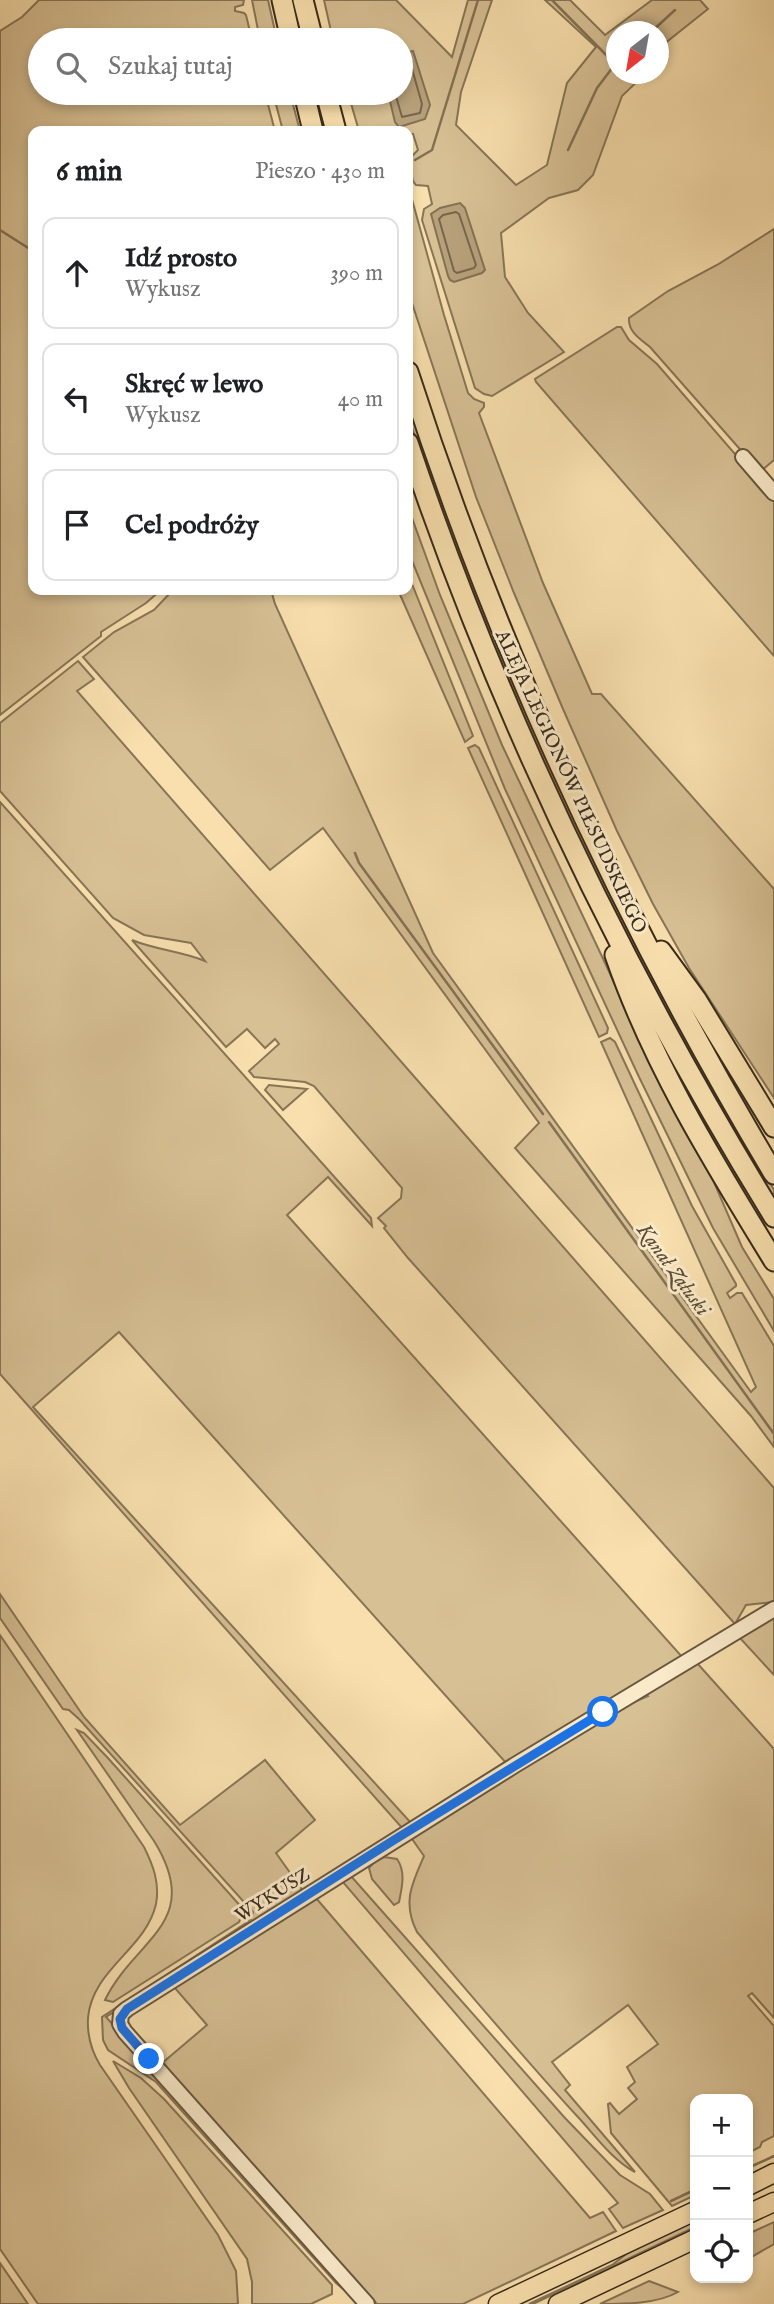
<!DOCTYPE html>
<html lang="pl">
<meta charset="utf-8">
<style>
:root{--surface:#fff;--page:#f2f2f2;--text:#202124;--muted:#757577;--line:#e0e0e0}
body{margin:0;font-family:"IM FELL English",serif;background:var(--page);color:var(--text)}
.controls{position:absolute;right:21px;bottom:21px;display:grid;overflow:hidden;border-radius:14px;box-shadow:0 4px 10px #0003}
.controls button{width:63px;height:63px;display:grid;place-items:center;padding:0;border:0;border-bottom:2px solid var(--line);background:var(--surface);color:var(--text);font:35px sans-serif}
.compass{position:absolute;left:606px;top:21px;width:63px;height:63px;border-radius:50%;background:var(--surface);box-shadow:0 4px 10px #0003;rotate:211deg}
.stop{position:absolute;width:21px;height:21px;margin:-16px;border:5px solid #1a73e8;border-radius:50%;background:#fff}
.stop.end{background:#1a73e8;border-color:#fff;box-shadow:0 2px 7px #0008}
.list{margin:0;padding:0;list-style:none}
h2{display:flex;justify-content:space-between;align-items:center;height:91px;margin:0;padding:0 28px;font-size:30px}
h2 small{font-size:23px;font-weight:400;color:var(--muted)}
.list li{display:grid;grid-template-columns:46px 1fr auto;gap:21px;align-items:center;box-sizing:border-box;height:112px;margin:0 14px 14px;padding:0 14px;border:2px solid var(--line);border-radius:14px}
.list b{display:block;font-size:26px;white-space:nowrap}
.list p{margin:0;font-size:23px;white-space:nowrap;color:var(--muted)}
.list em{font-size:23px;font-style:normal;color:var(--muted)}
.icon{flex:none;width:38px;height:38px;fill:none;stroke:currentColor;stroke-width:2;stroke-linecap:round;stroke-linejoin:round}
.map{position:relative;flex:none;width:774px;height:2304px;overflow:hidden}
.search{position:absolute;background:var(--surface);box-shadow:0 4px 10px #0003;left:28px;top:28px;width:385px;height:77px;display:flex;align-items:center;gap:18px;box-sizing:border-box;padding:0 24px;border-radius:38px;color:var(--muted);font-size:26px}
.panel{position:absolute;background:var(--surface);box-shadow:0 4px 10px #0003;left:28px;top:126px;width:385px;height:469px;border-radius:14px}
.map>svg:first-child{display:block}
.green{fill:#d7c094;stroke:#887557;stroke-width:2}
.water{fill:#b7a17b;stroke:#847154;stroke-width:2}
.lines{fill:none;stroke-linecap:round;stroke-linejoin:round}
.shore{stroke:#78664a;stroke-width:2}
.stream{stroke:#847154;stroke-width:2.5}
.minor-casing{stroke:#68573f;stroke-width:18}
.major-casing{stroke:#382a1a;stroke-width:21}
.highway-casing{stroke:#382a1a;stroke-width:23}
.minor{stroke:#faeaca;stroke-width:14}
.major{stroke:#f8dfad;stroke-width:18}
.highway{stroke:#f8dfad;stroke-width:19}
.route{stroke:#1a73e8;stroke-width:9}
.labels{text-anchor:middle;stroke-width:6;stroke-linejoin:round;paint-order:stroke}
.street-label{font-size:19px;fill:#382a1a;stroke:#faeaca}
.water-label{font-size:21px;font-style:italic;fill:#5e4e37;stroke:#faeaca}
</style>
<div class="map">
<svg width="774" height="2304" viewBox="0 0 774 2304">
<rect width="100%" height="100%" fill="#f8dfad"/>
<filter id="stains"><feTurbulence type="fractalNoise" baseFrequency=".00286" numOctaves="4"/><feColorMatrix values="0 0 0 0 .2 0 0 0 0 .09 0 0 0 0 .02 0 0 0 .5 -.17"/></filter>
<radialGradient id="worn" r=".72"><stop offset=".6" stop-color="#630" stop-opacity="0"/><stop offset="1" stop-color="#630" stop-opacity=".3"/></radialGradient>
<g class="green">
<path d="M39 0H244L243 5 235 7V11L244 13 246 15 252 40H40V93H265L275 131H33V590H161L146 603 101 632V636L0 715V31L22 17Z"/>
<path d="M252 0H268L277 40H260Z"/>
<path d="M324 0H396L452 57 468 0H492L461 92 456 125 516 185 547 165 567 83 596 47 545 0H570L605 35 652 0H700L708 9 659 48 658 32H616V74H645L622 96 593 175 578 190 549 198 501 233 505 277 528 313 564 352 492 396 484 394 475 388 422 220 424 209 432 204 428 186 416 185 413 181 408 160 418 150 413 134 408 135V131H359L348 93H401V40H333Z"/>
<path d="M273 93H290L300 131H283Z"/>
<path d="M408 185 444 315 468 393 474 399 484 403V407L479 413 543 583 592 694H601L774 889V1098L689 968 653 904 617 831 563 709 514 593 476 497 408 291Z"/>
<path d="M774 229V460L760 472 650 347C640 339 628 332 629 318L668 291 717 265Z"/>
<path d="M617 327H621L629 340 657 364 774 499V656L536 382 535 379Z"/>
<path d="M408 398 440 492 737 1126 774 1190V1202C725 1116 674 1031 630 943 544 773 470 596 408 416Z"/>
<path d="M408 507 440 595 502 745 606 965 650 1062 713 1180 742 1247 774 1299V1331L713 1228 639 1077 505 789 408 551Z"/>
<path d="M408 574 473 736 465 742 398 590H408Z"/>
<path d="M178 590H271L275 604 433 953 751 1392 756 1387 601 1042 610 1038 615 1042 692 1206 736 1284V1286L727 1293 730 1298 737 1293H742L774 1346V1447L751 1416 515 1148 539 1123 323 828 270 870 83 657 114 632 154 610 170 593Z"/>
<path d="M78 661 94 679 77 691 774 1488V1602L746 1605 735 1624 408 1258 384 1228 386 1226 378 1218 401 1198 402 1188 314 1086 305 1082 254 1077 249 1071 279 1044 275 1039 265 1048 247 1029 226 1047 132 940C156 950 181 951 205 961L191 943 144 935 113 918 0 791V723Z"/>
<path d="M475 745 479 748 608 1028 607 1033 599 1037 468 748Z"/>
<path d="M0 802 371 1218 372 1226 328 1177 287 1215 684 1659 507 1764 119 1332 33 1407 412 1824 403 1829 0 1374Z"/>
<path d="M269 1085 307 1089 283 1110 265 1090Z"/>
<path d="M0 1594 84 1717 180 1825 265 1760 315 1820 276 1853 303 1891 106 2017 361 2304 336 2283 156 2082 108 2050 103 2040 102 2017 246 1923 251 1919 253 1912 80 1720 69 1710 63 1709 0 1618Z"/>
<path d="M774 1616V1675L739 1637Z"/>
<path d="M0 1635 144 1847C153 1865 160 1883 156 1904 146 1949 92 1969 88 2018 87 2035 91 2050 100 2065L218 2235 236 2271 238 2304H38L0 2249Z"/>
<path d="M697 1663 774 1749V2018L752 1993 748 1996 774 2026V2136L762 2142 760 2147 748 2153V2099H695V2188L691 2197 672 2206 611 2133 608 2104 610 2103 619 2114 637 2099 628 2088 635 2082 627 2067 658 2044 628 2005 552 2062 570 2085 565 2090 635 2172C612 2160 594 2134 577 2116 522 2056 470 1994 417 1932 402 1902 412 1884 424 1856L410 1836 620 1708 648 1696 645 1692Z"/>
<path d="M77 1730 84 1733 107 1757 244 1910 239 1922 113 2002 105 2000C134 1939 205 1923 154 1841Z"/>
<path d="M384 1857 397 1859C406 1872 402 1887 399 1902L394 1905 372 1879 369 1868 374 1862Z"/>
<path d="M350 1875 565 2118 620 2175 650 2194 663 2210 623 2228 609 2209 618 2203 342 1881Z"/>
<path d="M316 1898 590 2218 603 2212 616 2231 463 2304H377L161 2064 207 2025 174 1987Z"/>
<path d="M113 2061 141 2078 164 2099 332 2285V2294L311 2304H252V2282L247 2259 129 2088Z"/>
<path d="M695 2220V2227L533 2304H529L612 2265 633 2249Z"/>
<path d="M774 2222V2244L748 2259V2234Z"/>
<path d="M0 2263 28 2304H0Z"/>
<path d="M649 2281 678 2292C657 2304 625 2304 600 2304Z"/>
</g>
<g class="water">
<path d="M413 51 430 105 425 119 399 127 395 122 388 93H401V54Z"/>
<path d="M460 203 465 208 485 270 482 273 454 282 450 280 448 276 431 214 440 208Z"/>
</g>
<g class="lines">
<g class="shore">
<path d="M395 93 402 117 420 113 422 104 410 62 407 60H401"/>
<path d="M456 212 459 214 476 265 474 268 457 273 454 271 439 219 443 215Z"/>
</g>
<g class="stream">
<path d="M552 0 616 65"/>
<path d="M651 32 675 10"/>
<path d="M626 74 632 80"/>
<path d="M568 150 597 88 616 63"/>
<path d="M415 160 432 150 478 0"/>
<path d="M0 230 33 251"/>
<path d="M33 302 30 309 33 314"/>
<path d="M355 853 359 863 543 1114"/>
<path d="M549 1122 774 1434"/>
<path d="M748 2168 774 2156"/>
<path d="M671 2201 690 2192"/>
</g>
<g class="minor-casing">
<g id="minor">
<path d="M743 457 774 493"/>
<path d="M367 2304 125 2032 120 2024 121 2014 127 2009 515 1765 774 1609"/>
</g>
</g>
<g class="major-casing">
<g id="major">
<path d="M748 2186 774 2173"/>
<path d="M748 2214 774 2202"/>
<path d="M498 2304 695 2211"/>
<path d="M558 2304 695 2239"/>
</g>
</g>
<g class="highway-casing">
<g id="highway">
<path d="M282 0 291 40"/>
<path d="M303 0 313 40"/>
<path d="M304 93 313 131"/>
<path d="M326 93 336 131"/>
<path d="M408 372C498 652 623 921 774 1174"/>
<path d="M408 443C499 714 625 974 774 1217"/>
<path d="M661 951 696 999 774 1127"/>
<path d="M615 955C653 1065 714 1163 774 1261"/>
</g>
</g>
<use href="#minor" class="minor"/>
<use href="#major" class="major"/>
<use href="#highway" class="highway"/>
</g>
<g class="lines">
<path class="route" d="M149 2059 122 2028 120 2019 127 2009 394 1840 603 1712"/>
</g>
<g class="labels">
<g class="street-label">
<text transform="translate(572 781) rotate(65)" y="7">ALEJA LEGIONÓW PIŁSUDSKIEGO</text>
<text transform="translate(272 1894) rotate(-32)" y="7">WYKUSZ</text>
</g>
<g class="water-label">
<text transform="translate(674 1269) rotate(54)" y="7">Kanał Załuski</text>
</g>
</g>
<rect width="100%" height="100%" filter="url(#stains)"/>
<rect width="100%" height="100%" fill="url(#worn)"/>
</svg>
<div class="controls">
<button>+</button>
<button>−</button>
<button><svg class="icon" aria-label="locate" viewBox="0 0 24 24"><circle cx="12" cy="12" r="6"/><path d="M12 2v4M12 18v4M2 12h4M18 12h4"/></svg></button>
</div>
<svg class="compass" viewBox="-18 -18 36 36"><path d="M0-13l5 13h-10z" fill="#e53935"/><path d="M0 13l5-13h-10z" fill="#757577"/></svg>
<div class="stop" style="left:603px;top:1712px"></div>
<div class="stop end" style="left:149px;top:2059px"></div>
<div class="search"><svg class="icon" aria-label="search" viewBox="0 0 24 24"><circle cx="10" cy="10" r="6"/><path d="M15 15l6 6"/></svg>Szukaj tutaj</div>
<section class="panel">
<h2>6 min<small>Pieszo · 430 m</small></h2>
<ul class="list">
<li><svg class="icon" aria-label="ahead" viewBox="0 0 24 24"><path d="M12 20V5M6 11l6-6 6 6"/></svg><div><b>Idź prosto</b><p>Wykusz</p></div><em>390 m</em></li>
<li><svg class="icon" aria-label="left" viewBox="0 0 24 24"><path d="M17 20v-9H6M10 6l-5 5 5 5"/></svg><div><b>Skręć w lewo</b><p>Wykusz</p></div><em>40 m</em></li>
<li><svg class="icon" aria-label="arrive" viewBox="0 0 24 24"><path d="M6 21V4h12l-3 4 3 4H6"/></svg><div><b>Cel podróży</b></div></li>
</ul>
</section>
</div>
